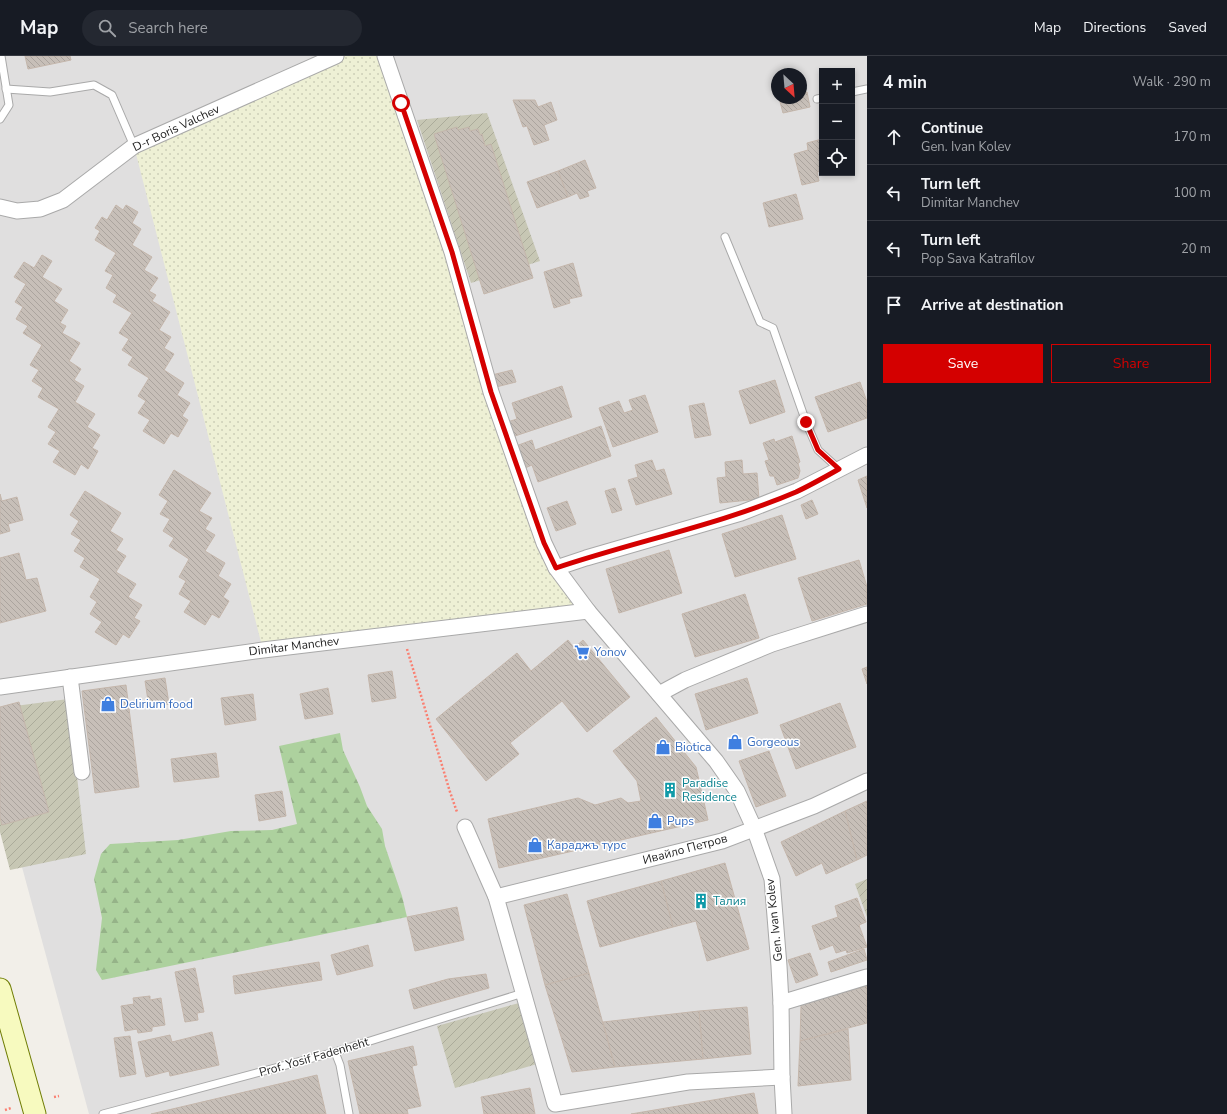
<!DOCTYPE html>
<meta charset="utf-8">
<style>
:root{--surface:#171b24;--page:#242831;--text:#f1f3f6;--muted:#9ea1a6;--line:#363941;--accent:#d40000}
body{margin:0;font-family:"Nunito Sans",sans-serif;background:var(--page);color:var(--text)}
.controls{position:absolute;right:12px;top:12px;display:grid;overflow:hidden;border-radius:0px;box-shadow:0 2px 6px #0003}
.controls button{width:36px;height:36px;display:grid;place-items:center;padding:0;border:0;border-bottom:1px solid var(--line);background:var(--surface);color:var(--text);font:20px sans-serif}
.compass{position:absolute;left:771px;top:12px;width:36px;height:36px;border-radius:50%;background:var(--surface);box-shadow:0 2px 6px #0003;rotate:154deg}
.stop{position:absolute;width:12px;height:12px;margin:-9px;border:3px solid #d40000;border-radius:50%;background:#fff}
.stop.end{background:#d40000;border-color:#fff;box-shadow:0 1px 4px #0008}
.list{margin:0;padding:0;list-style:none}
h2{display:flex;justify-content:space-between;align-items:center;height:52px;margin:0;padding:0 16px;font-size:17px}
h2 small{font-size:13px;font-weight:400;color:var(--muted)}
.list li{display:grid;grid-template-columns:26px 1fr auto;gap:12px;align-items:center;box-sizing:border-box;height:56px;padding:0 16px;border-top:1px solid var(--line)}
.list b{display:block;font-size:15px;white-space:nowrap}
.list p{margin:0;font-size:13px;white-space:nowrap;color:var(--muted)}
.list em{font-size:13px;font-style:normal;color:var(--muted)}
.actions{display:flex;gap:8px;padding:12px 16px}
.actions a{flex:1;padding:9px 0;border:1px solid var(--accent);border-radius:0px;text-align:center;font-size:14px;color:var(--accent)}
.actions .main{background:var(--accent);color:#fff}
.icon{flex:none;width:22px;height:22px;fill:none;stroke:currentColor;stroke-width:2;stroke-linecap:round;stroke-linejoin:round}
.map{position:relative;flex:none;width:867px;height:1058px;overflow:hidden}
header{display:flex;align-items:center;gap:24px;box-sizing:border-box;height:56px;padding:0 20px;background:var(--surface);border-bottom:1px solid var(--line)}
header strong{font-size:19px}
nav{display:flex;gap:22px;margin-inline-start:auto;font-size:14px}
.search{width:280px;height:36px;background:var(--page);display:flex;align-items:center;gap:10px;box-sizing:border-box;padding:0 14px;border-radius:22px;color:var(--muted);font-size:15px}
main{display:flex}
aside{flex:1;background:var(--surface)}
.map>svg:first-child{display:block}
.residential{fill:#e0dfdf;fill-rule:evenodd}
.construction{fill:url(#construction-furrows)}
.farmland{fill:url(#farmland-dots)}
.forest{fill:url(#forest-firs)}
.building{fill:url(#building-back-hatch);stroke:#c4b6ab}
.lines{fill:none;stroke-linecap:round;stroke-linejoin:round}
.service-casing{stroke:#a9a9a9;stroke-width:9}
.minor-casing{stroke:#a9a9a9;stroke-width:17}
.secondary-casing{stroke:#707d05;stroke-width:23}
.path{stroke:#fa8072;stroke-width:2.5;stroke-dasharray:2 2;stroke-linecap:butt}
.service{stroke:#fff;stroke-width:7}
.minor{stroke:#fff;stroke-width:15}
.secondary{stroke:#f7fabf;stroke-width:21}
.route{stroke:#d40000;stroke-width:5}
.labels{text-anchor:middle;stroke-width:3;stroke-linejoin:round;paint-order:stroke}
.street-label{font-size:12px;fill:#222;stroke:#fff}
.shop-label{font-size:12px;fill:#366cbe;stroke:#fff;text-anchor:start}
.culture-label{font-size:12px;fill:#0d838f;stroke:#fff;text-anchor:start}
</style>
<header>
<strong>Map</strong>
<div class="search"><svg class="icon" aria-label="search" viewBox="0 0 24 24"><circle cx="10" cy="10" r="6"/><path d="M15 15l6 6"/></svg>Search here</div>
<nav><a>Map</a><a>Directions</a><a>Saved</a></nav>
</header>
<main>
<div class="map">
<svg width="867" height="1058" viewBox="0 0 867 1058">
<defs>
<pattern id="construction-furrows" width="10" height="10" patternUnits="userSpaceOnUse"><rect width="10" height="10" fill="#c7c7b4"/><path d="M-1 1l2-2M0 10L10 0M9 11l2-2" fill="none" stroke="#abab9a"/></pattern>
<pattern id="farmland-dots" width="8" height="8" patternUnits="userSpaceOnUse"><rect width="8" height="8" fill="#eef0d5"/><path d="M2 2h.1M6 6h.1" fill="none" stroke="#ccceb7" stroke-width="1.8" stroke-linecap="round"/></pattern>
<pattern id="forest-firs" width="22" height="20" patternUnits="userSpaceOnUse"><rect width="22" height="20" fill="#add19e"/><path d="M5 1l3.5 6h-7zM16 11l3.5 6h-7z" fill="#95b388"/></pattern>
<pattern id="building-back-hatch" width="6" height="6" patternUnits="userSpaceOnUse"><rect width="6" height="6" fill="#c7bfb8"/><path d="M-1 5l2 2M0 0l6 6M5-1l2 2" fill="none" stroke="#aba49e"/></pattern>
</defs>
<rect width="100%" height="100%" fill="#f2efe9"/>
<path class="residential" d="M0 0H867V1058H89L0 730ZM822 15H852V117H822ZM777 18H801V42H777Z"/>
<g class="construction">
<path d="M487 57 540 205 471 227 417 64Z"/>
<path d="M68 643 86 798 10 814 0 776V652Z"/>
<path d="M867 823V861L855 828Z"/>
<path d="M519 947 537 1008 455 1032 437 970Z"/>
</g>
<path class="farmland" d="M336 0H385L544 487 588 555 263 594 134 90Z"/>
<path class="forest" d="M340 677 343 694 360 731 367 750 382 773 385 790 402 840 407 861 102 924 96 914 102 862 94 823 101 798 110 788 178 784 231 775 272 774 297 768 279 690Z"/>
<g class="building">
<path d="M25 0H70L71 4 28 13Z"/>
<path d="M807 36 810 51 783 57 779 42H801V37Z"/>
<path d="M513 44H535L538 51 551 46 557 64 544 69 549 84 534 89 527 70 523 71Z"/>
<path d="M457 71 458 74 469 71 470 75 478 73 480 79 482 78 485 90 491 88 533 222 484 238 434 78Z"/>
<path d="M822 83V115L817 116 819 125 802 129 794 98 808 94 807 87Z"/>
<path d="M585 104 596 132 587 135 589 140 580 143 577 137 568 141 558 115Z"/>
<path d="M558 115 568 141 537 152 527 126Z"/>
<path d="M796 138 803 163 769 171 763 147Z"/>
<path d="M116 149 123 154 126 149 138 156 132 167 141 173 132 189 152 201 144 214 158 222 149 235 156 239 152 245 170 256 159 274 171 281 164 292 174 298 164 314 184 327 177 339 190 347 182 360 188 364 178 381 171 377 164 388 143 375 150 364 138 357 146 345 138 340 149 322 128 309 133 301 122 294 129 283 119 277 132 257 113 246 117 239 106 232 113 219 105 215 116 197 95 184 100 175 95 172 102 161 107 164Z"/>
<path d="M42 199 52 205 42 221 62 233 54 245 68 254 60 267 66 270 62 277 80 287 69 305 81 313 74 324 84 330 75 346 95 358 87 371 100 379 92 392 98 395 88 413 81 408 75 419 53 406 60 395 48 388 56 376 48 371 59 353 38 341 43 332 32 325 39 314 30 309 42 289 23 277 28 270 16 263 23 251 15 246 26 228 14 221 24 206 34 212Z"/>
<path d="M573 207 582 240 569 243 570 247 554 252 544 216Z"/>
<path d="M512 314 516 326 496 331 492 319Z"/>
<path d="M775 324 785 356 750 368 739 335Z"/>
<path d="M860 326 867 346V362L828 376 815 341Z"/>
<path d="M562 330 572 361 509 382 504 367 517 363 512 347Z"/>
<path d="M645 339 658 376 613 391 599 352 619 345 624 357 633 354 629 344Z"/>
<path d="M704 347 711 379 695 382 689 350Z"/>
<path d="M601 370 611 400 538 426 532 409 525 412 516 390 532 384 535 394Z"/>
<path d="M792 380 800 406 798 407 800 415 798 422 777 429 774 420H770L765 405 769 404 763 387 774 383 775 386Z"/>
<path d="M652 404 656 415 664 413 672 438 636 449 628 424 638 421 635 409Z"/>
<path d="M742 404 743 418 757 417 759 443 720 447 717 422 726 421 725 406Z"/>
<path d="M174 414 211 437 199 455 212 462 205 473 215 479 205 495 225 507 218 520 231 528 223 541 229 545 219 562 212 558 205 569 184 556 191 545 179 538 186 525 179 521 189 503 169 490 174 482 163 475 170 463 160 458 168 445 159 439Z"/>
<path d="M867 420V452L858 424Z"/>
<path d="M615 432 622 454 612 457 605 435Z"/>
<path d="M85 435 121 457 110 475 123 483 116 494 126 500 116 516 136 528 128 541 142 549 134 562 140 565 129 582 123 578 116 589 95 576 102 566 90 558 97 546 90 541 100 523 80 511 85 502 74 495 81 484 71 478 79 465 70 459Z"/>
<path d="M0 438 2 445 17 441 23 464 8 468 10 475 0 478Z"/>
<path d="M812 444 818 458 806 463 801 449Z"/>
<path d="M567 445 576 468 556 475 547 452Z"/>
<path d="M782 459 796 503 735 521 722 478Z"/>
<path d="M669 494 682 537 619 557 606 513Z"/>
<path d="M19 497 26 524 37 522 46 555 0 567V502Z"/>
<path d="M859 504 867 531V548L812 565 798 522Z"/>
<path d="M745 538 759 582 695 601 682 558Z"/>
<path d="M568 584 574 592 583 584 630 641 587 676 562 645 510 687 519 698 486 725 436 663 517 597 531 615Z"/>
<path d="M867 611V628L862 613Z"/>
<path d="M392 615 396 642 372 646 368 619Z"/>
<path d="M165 622 169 648 149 651 145 625Z"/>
<path d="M747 622 758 657 706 674 695 638Z"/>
<path d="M126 629 139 731 95 737 82 635Z"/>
<path d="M328 632 333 658 305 663 300 638Z"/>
<path d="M253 638 256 664 225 669 221 642Z"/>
<path d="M19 646 49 756 2 769 0 761V651Z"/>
<path d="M840 647 856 691 796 713 780 669Z"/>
<path d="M656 661 696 711 708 764 499 812 488 763 578 742 595 749 621 742 628 747 641 745 637 725 613 695Z"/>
<path d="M769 695 786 740 756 751 739 705Z"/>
<path d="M216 697 219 721 174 726 171 703Z"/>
<path d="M282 735 286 760 259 765 255 739Z"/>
<path d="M867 745V799L857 804 845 755Z"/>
<path d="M845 755 857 804 826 818 822 807 796 820 781 786Z"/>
<path d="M725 807 749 893 707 905 696 865 673 871 661 825Z"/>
<path d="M661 825 673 871 600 891 587 845Z"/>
<path d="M567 838 589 917 545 929 524 849Z"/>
<path d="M857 842 866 866 859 869 867 891 847 897 846 894 836 897 833 889 820 894 812 870 838 861 835 850Z"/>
<path d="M457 851 464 884 415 895 407 861Z"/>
<path d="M368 889 373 910 337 919 331 899Z"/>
<path d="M864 893 867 904 831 916 828 906Z"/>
<path d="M810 897 818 919 796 927 788 904Z"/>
<path d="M319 906 322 924 235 938 233 920Z"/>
<path d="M195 912 204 956 197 957 198 964 185 966 175 916Z"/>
<path d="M589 917 615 1011 572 1016 545 929Z"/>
<path d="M486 918 489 932 414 953 409 934 448 923Z"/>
<path d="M867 930V967L800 985 801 949Z"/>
<path d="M150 940V944L161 942 165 969 152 971V975L138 977 137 973 125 975 121 950 134 948 133 942Z"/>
<path d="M747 951 751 998 703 1003 699 955Z"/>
<path d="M699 955 703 1003 615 1011 603 966Z"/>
<path d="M848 973 851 1024 798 1030 800 985Z"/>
<path d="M212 976 219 1009 170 1020 169 1015 146 1021 138 986 170 979 172 986Z"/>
<path d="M130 980 136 1018 120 1021 114 982Z"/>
<path d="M413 990 417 1009 412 1010 421 1050 407 1053 408 1058H360L348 1005Z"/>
<path d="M317 1019 326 1058H151Z"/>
<path d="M530 1032 535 1058H484L481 1041Z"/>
<path d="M754 1037 758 1058H631Z"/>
</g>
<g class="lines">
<g class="service-casing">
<g id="service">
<path d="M6 33 50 36 94 29 112 39 134 90"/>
<path d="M852 36 867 33"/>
<path d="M817 43 822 42"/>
<path d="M0 63 9 49 1 0"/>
<path d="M725 181 760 266 773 272 806 366 818 394 839 413"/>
<path d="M335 996 340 1009 349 1058"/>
<path d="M103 1058 335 996 523 937"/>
</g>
</g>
<g class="minor-casing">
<g id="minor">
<path d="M385 0 452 196 491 336 544 487 556 512 588 555 716 705 737 735 754 772 772 823 779 910 781 947 782 1021 784 1058"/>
<path d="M0 151 17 155 40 153 63 144 134 90 336 0"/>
<path d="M556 512 586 502 741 457 797 435 867 399"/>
<path d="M70 621 82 716"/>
<path d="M0 631 263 594 588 555"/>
<path d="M659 638 685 624 772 588 867 558"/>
<path d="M465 771 496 841 555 1048 688 1026 782 1021"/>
<path d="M496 841 722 785 814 750 867 725"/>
<path d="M781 947 867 921"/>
</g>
</g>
<g class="secondary-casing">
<path id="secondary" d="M0 933 35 1058"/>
</g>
<g class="path">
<path d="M407 593 450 736 457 756"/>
<path d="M54 1041 59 1040"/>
<path d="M5 1054 11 1052"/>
</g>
<use href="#service" class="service"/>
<use href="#minor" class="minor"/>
<use href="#secondary" class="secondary"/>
</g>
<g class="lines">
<path class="route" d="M401 47 452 196 491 336 544 487 556 512C636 485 719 469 796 436 811 429 825 421 839 413L818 394 806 366"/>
</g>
<defs>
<g id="supermarket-bare" transform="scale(1.2)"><path d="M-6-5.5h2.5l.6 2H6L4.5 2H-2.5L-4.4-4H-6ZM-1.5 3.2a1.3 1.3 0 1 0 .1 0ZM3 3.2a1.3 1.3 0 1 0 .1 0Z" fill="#3f7fe0" stroke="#fff" stroke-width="2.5" paint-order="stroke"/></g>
<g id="shop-bare" transform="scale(1.2)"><path d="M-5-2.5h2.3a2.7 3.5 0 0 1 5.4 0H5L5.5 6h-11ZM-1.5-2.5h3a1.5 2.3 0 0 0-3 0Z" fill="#3f7fe0" stroke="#fff" stroke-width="2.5" paint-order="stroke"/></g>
<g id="building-bare" transform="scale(1.2)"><path d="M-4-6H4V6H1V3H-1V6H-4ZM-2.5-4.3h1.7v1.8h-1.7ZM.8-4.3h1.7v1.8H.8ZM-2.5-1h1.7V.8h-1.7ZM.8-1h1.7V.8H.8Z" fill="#0f9aa8" stroke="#fff" stroke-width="2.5" paint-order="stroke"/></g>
</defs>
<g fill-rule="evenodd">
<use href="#supermarket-bare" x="582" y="596"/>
<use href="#shop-bare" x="108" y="648"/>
<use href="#shop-bare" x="735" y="686"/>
<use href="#shop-bare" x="663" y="691"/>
<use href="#building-bare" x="670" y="734"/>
<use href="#shop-bare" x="655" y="765"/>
<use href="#shop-bare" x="535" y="789"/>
<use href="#building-bare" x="701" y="845"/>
</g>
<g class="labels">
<g class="street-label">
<text transform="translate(176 72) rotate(-25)" y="4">D-r Boris Valchev</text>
<text transform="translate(294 590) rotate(-7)" y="4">Dimitar Manchev</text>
<text transform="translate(685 793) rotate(-15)" y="4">Ивайло Петров</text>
<text transform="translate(774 864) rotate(-96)" y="4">Gen. Ivan Kolev</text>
<text transform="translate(314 1001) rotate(-16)" y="4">Prof. Yosif Fadenheht</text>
</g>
<g class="shop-label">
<text x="594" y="600">Yonov</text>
<text x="120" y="652">Delirium food</text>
<text x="747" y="690">Gorgeous</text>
<text x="675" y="695">Biotica</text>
<text x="667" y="769">Pups</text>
<text x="547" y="793">Караджъ турс</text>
</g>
<g class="culture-label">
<text x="682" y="731">Paradise<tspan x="682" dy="14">Residence</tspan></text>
<text x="713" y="849">Талия</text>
</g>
</g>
</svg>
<div class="controls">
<button>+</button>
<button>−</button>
<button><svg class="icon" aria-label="locate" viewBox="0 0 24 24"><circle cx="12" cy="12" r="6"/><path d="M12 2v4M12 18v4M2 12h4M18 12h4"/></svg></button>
</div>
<svg class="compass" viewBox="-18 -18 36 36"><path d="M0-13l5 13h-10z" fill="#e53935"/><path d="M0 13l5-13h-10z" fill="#9ea1a6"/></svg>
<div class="stop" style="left:401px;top:47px"></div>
<div class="stop end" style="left:806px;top:366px"></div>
</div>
<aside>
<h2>4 min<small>Walk · 290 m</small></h2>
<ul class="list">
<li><svg class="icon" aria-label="ahead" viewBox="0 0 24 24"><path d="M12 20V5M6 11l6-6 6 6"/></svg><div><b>Continue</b><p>Gen. Ivan Kolev</p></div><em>170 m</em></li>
<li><svg class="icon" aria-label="left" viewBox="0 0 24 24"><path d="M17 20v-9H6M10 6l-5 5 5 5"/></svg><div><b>Turn left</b><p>Dimitar Manchev</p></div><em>100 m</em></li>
<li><svg class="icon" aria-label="left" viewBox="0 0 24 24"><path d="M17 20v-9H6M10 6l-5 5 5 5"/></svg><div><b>Turn left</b><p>Pop Sava Katrafilov</p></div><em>20 m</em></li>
<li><svg class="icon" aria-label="arrive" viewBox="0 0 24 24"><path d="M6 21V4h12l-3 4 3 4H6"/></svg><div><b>Arrive at destination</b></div></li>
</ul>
<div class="actions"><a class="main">Save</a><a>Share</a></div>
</aside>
</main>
